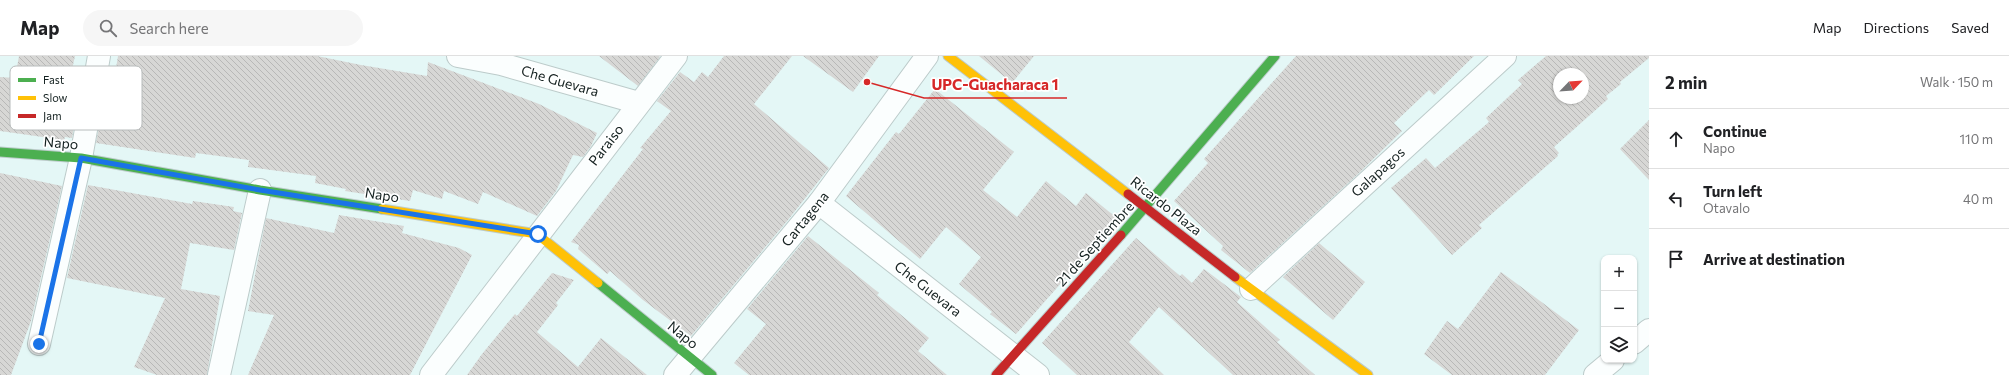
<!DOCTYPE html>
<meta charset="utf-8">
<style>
:root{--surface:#fff;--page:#f6f6f6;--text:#202124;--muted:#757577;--line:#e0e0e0}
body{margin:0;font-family:Commissioner,sans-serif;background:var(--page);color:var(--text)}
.controls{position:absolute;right:12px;bottom:12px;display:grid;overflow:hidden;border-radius:8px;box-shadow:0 1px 3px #0004}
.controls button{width:36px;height:36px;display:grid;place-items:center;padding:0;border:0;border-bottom:1px solid var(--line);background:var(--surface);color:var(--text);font:20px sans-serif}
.compass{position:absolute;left:1553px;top:12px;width:36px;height:36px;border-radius:50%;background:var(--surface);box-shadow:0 1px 3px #0004;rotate:65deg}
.stop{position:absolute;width:12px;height:12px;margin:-9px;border:3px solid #1a73e8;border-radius:50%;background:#fff}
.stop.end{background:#1a73e8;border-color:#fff;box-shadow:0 1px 4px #0008}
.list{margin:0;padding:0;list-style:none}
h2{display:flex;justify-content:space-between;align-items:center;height:52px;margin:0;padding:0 16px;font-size:17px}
h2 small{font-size:13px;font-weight:400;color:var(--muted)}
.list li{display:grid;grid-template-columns:26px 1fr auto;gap:12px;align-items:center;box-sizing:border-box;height:60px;padding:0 16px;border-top:1px solid var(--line)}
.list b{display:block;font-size:15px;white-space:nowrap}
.list p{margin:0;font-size:13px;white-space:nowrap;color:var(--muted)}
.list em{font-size:13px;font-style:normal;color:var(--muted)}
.icon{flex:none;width:22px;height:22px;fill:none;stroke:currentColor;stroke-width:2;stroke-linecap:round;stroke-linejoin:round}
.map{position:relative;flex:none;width:1649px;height:319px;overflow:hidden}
header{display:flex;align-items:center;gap:24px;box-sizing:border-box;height:56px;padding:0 20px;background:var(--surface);border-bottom:1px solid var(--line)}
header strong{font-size:19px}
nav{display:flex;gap:22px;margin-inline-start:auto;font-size:14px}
.search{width:280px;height:36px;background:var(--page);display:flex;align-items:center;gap:10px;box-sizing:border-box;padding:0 14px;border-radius:22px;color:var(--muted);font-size:15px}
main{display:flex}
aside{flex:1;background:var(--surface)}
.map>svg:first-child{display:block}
.building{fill:url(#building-back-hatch);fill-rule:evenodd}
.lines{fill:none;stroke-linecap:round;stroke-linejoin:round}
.street-casing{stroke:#bccbca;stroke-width:24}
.fast-casing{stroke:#bccbca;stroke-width:11}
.slow-casing{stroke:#bccbca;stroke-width:11}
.jam-casing{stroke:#bccbca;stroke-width:11}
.street{stroke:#fbfefe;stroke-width:22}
.fast{stroke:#4caf50;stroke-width:9}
.slow{stroke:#ffc107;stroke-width:9}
.jam{stroke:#c62828;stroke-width:9}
.route{stroke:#1a73e8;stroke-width:5}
.labels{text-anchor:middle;stroke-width:3.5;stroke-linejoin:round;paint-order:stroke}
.street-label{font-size:14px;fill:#142120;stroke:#fff}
.key{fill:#fff;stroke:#b8bcbc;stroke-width:1}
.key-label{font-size:11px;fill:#142120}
.leader{fill:none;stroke:#d62828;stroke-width:1.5}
.callout-dot{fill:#d62828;stroke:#fff;stroke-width:1.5}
.callout-label{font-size:15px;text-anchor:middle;font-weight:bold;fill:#d62828;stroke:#fff;stroke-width:3.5;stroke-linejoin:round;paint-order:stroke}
</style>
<header>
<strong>Map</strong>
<div class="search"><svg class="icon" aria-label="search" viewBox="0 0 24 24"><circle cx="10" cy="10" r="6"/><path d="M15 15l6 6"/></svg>Search here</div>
<nav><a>Map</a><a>Directions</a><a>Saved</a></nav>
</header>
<main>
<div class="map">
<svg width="1649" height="319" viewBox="0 0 1649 319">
<defs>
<pattern id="building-back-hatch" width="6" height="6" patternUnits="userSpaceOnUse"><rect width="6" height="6" fill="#d7d7d5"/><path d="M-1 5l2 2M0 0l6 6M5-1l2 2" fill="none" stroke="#b8b8b7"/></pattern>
</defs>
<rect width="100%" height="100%" fill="#e4f7f6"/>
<g class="building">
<path d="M19 0H75L64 50 77 52 72 82 65 81 64 84 0 75V21L15 22Z"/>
<path d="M118 0H317L361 9 427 20 428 6 539 48 597 77 591 90 583 101 573 99 556 135 537 160 483 136 478 148 444 135 442 143 413 134 410 145 345 135 346 133 315 127 316 120 248 111 249 104 196 97 195 102 96 87 102 54 109 55Z"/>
<path d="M599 0H659L660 1 638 30Z"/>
<path d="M724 0H792L754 48 829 112 788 164 691 280 643 244 610 215 607 218 578 193 579 189 571 186 643 93 640 92 671 55 657 45 680 16 694 26 702 16 708 21Z"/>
<path d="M803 0H879L853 36Z"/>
<path d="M979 0H1034L1012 27Z"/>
<path d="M1296 0H1474L1434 39 1429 34 1394 67 1402 75 1357 119 1250 217 1221 194 1223 190 1174 145 1208 107 1204 103Z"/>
<path d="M1546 0H1649V2L1620 26 1621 28 1606 40 1608 43 1554 91 1559 97 1557 99 1558 100 1479 169 1482 172 1452 199 1391 132 1426 102 1435 112 1489 66 1486 62 1522 28 1518 24ZM1559 18H1583V42H1559Z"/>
<path d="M935 33 1014 96 983 134 1017 161 1046 125 1076 150 1086 137 1118 163 1016 278 990 258 992 256 959 228 981 201 946 171 920 203 846 140 896 76 899 78Z"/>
<path d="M1649 64V124L1620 93Z"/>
<path d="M0 117 62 130 31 265 11 319H0Z"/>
<path d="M88 129 192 148 193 145 234 151 233 155 242 157 234 194 190 187 181 233 220 240 207 319H157L134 311 165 242 67 222Z"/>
<path d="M339 159 404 170 402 177 459 192 472 199 410 319H248L274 259 248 255 266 162 334 177Z"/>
<path d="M808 180 879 237 877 239 929 282 918 295 947 319H749L734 307 766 268 747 253Z"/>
<path d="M1136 182 1180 220 1182 218 1192 227 1204 213 1241 241 1237 246 1280 284 1277 286 1315 319H1233L1159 251 1129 286 1164 319H1077L1042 287Z"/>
<path d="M1319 187 1365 226 1333 264 1283 221Z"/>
<path d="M1501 216 1579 274 1545 319H1452L1424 298 1447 265 1458 273Z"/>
<path d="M552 217 574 224 556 247 558 249 537 276 578 311 601 282 647 319H467L482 298 515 258 517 260Z"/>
</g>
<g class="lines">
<g class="street-casing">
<g id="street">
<path d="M458 0 501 8 639 47"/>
<path d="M819 147 1038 319"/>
<path d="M1251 233 1505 0"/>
<path d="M1634 287 1649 274"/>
<path d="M39 288 81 102 99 0"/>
<path d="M219 319 260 134"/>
<path d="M431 319 676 0"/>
<path d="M675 319 819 147 927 0"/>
<path d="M1595 319 1613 304"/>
</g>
</g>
<g class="fast-casing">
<g id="fast">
<path d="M0 96 81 102 260 134 382 153"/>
<path d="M1121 179 1275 0"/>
<path d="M598 227 712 319"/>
</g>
</g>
<g class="slow-casing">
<g id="slow">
<path d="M948 0 1128 138"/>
<path d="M382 153 537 178 598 227"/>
<path d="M1235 221 1368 319"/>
</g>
</g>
<g class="jam-casing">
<g id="jam">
<path d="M1128 138 1235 221"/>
<path d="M996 319 1121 179"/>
</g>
</g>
<use href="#street" class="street"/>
<use href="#fast" class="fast"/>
<use href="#slow" class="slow"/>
<use href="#jam" class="jam"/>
</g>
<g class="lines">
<path class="route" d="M39 288 81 102 260 134 538 178"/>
</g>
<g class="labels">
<g class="street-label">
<text transform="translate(560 25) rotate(16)" y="5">Che Guevara</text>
<text transform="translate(61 87) rotate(5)" y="5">Napo</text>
<text transform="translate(606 89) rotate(-52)" y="5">Paraiso</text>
<text transform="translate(1378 116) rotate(-42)" y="5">Galapagos</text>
<text transform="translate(382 139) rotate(9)" y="5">Napo</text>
<text transform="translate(1166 150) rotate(38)" y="5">Ricardo Plaza</text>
<text transform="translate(805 163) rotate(-51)" y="5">Cartagena</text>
<text transform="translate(1095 188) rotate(-48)" y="5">21 de Septiembre</text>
<text transform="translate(928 233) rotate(38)" y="5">Che Guevara</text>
<text transform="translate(683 279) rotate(39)" y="5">Napo</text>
</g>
</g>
<rect x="10" y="10" width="132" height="64" rx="6" class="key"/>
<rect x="18" y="22" width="18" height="4" fill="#4caf50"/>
<rect x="18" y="40" width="18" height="4" fill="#ffc107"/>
<rect x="18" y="58" width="18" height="4" fill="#c62828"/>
<g class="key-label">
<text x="43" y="28">Fast</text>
<text x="43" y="46">Slow</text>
<text x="43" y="64">Jam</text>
</g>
<path class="leader" d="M867 26L924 42H1067"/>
<circle class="callout-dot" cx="867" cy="26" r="4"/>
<g class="callout-label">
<text x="995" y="34">UPC-Guacharaca 1</text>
</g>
</svg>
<div class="controls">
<button>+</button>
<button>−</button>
<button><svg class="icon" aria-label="layers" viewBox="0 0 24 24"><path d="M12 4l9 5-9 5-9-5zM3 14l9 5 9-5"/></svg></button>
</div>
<svg class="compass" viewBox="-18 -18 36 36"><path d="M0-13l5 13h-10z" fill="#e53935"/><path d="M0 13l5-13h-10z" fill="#757577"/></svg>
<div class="stop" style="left:538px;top:178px"></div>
<div class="stop end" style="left:39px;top:288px"></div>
</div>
<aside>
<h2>2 min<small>Walk · 150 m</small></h2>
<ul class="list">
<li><svg class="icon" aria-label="ahead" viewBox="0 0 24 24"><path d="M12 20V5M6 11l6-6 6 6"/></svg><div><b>Continue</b><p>Napo</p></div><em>110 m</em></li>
<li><svg class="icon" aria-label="left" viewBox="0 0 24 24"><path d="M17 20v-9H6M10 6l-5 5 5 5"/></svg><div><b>Turn left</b><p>Otavalo</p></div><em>40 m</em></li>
<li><svg class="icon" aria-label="arrive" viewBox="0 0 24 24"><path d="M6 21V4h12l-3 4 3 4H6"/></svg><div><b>Arrive at destination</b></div></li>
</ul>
</aside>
</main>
